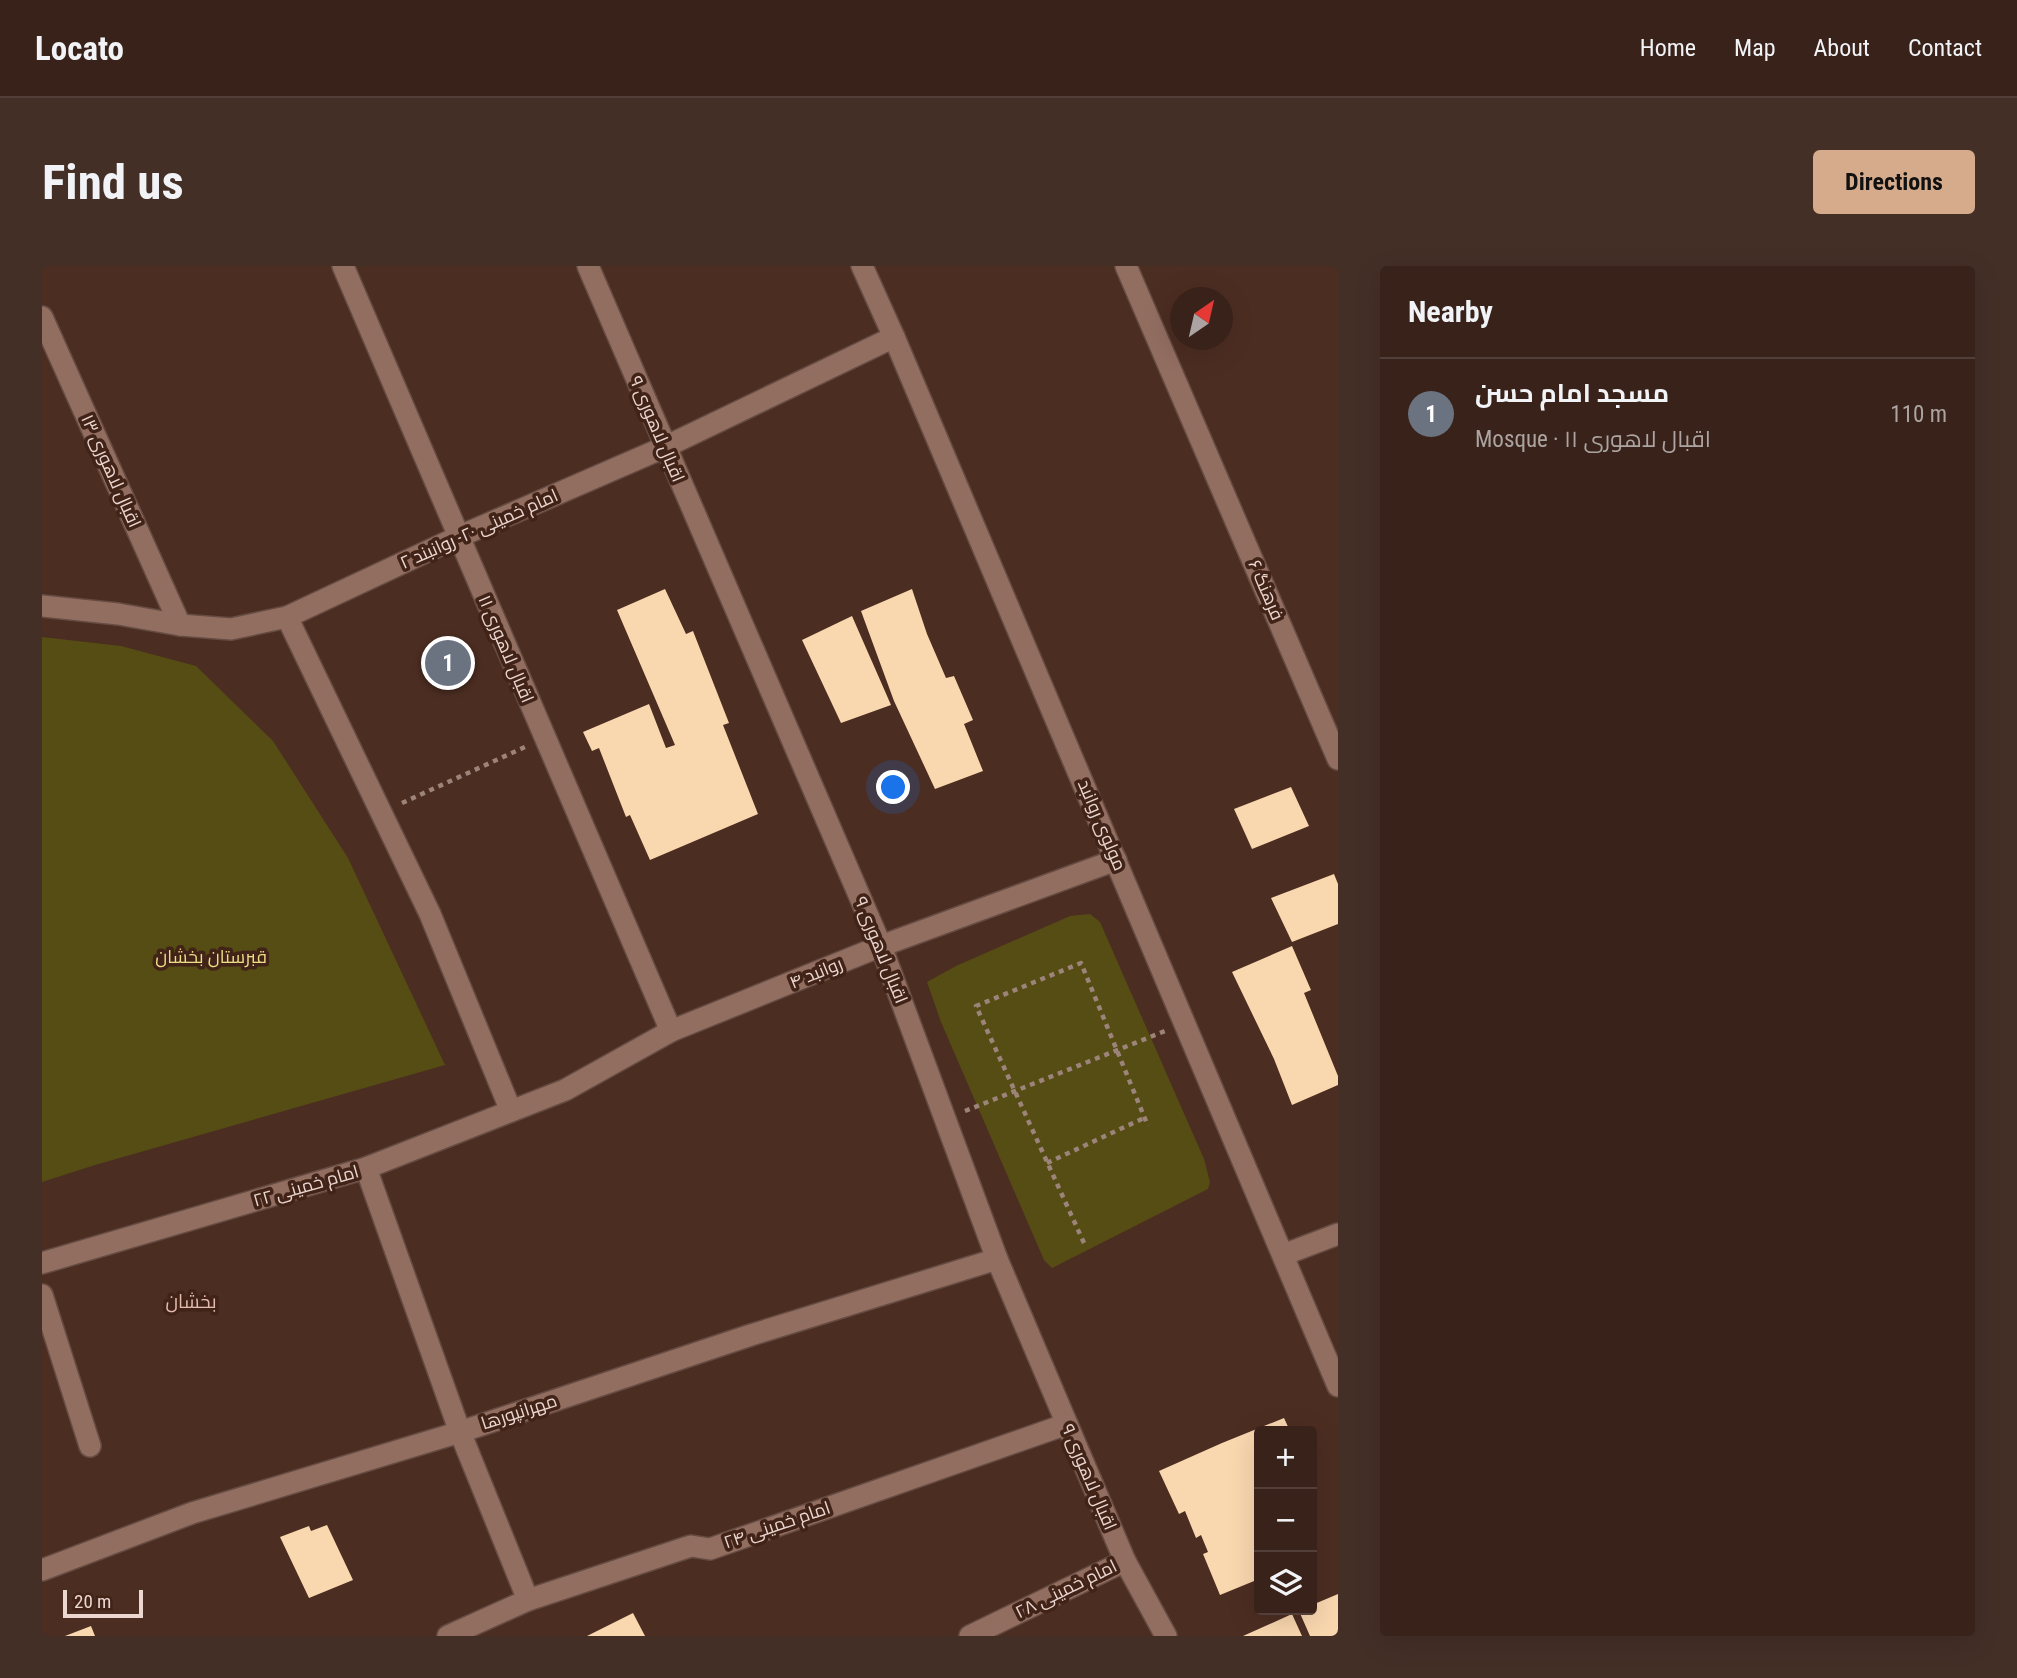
<!DOCTYPE html>
<meta charset="utf-8">
<style>
:root{--surface:#39221a;--page:#442f27;--text:#f1f3f6;--muted:#aba4a2;--line:#533f39;--accent:#d6ab8b}
body{margin:0;font-family:"Roboto Condensed",Cairo,sans-serif;background:var(--page);color:var(--text)}
.controls{position:absolute;right:21px;bottom:21px;display:grid;overflow:hidden;border-radius:7px;box-shadow:0 7px 28px #0002}
.controls button{width:63px;height:63px;display:grid;place-items:center;padding:0;border:0;border-bottom:2px solid var(--line);background:var(--surface);color:var(--text);font:35px sans-serif}
.compass{position:absolute;left:1128px;top:21px;width:63px;height:63px;border-radius:50%;background:var(--surface);box-shadow:0 7px 28px #0002;rotate:34deg}
.scale{position:absolute;left:21px;bottom:18px;width:80px;box-sizing:border-box;padding-left:7px;border:4px solid #ebd7d0;border-top:0;font-size:19px;line-height:24px;white-space:nowrap;color:#ebd7d0;-webkit-text-stroke:5px #412318;paint-order:stroke}
.you{position:absolute;left:852px;top:522px;width:24px;height:24px;margin:-18px;border:5px solid #fff;border-radius:50%;background:#1a73e8;box-shadow:0 0 0 10px #1a73e833}
.badge{display:grid;place-items:center;width:46px;height:46px;border-radius:50%;background:var(--accent);color:#fff;font-size:23px;font-weight:700}
.pin{position:absolute;translate:-50% -50%;border:4px solid #fff;box-shadow:0 2px 7px #0006}
.list{margin:0;padding:0;list-style:none}
h2{display:flex;justify-content:space-between;align-items:center;height:91px;margin:0;padding:0 28px;font-size:30px}
h2 small{font-size:23px;font-weight:400;color:var(--muted)}
.list li{display:grid;grid-template-columns:46px 1fr auto;gap:21px;align-items:center;box-sizing:border-box;height:112px;padding:0 28px;border-top:2px solid var(--line)}
.list b{display:block;font-size:26px;white-space:nowrap}
.list p{margin:0;font-size:23px;white-space:nowrap;color:var(--muted)}
.list em{font-size:23px;font-style:normal;color:var(--muted)}
.icon{flex:none;width:38px;height:38px;fill:none;stroke:currentColor;stroke-width:2;stroke-linecap:round;stroke-linejoin:round}
.map{position:relative;flex:none;width:1296px;height:1370px;overflow:hidden;border-radius:7px}
header{display:flex;align-items:center;gap:42px;box-sizing:border-box;height:98px;padding:0 35px;background:var(--surface);border-bottom:2px solid var(--line)}
header strong{font-size:33px}
nav{display:flex;gap:38px;margin-inline-start:auto;font-size:24px}
.intro{display:flex;align-items:center;justify-content:space-between;box-sizing:border-box;height:168px;padding:0 42px}
h1{margin:0;font-size:49px}
.button{padding:18px 32px;border-radius:7px;background:var(--accent);color:#111;font-size:24px;font-weight:700}
main{display:flex;gap:42px;padding:0 42px}
aside{flex:1;background:var(--surface);border-radius:7px;box-shadow:0 7px 28px #0002}
.map>svg:first-child{display:block}
.green{fill:#554d14}
.building{fill:#f9d7af}
.lines{fill:none;stroke-linecap:round;stroke-linejoin:round}
.minor-casing{stroke:#654b41;stroke-width:24}
.tertiary-casing{stroke:#654b41;stroke-width:24}
.path{stroke:#9d847b;stroke-width:4.5;stroke-dasharray:5 5;stroke-linecap:butt}
.minor{stroke:#926e61;stroke-width:21}
.tertiary{stroke:#926e61;stroke-width:21}
.labels{text-anchor:middle;stroke-width:7;stroke-linejoin:round;paint-order:stroke}
.street-label{font-size:18px;fill:#ebd7d0;stroke:#412318}
.park-label{font-size:18px;fill:#ecde85;stroke:#412318}
.neighbourhood-label{font-size:19px;fill:#e4bcae;stroke:#412318}
</style>
<header>
<strong>Locato</strong>
<nav><a>Home</a><a>Map</a><a>About</a><a>Contact</a></nav>
</header>
<div class="intro"><h1>Find us</h1><a class="button">Directions</a></div>
<main>
<div class="map">
<svg width="1296" height="1370" viewBox="0 0 1296 1370">
<rect width="100%" height="100%" fill="#4c2d22"/>
<g class="green">
<path d="M0 371 79 380 154 400 231 475 306 592 403 799 53 899 0 916Z"/>
<path d="M1048 648 1058 656 1162 893 1168 916 1166 923 1010 1002 1002 994 899 756 885 716 914 700 1028 650Z"/>
</g>
<g class="building">
<path d="M623 323 644 368 651 365 687 457 681 459 716 548 608 594 588 549 584 551 557 482 550 485 541 466 607 438 624 482 633 479 575 344Z"/>
<path d="M870 323 885 368 904 412 912 410 931 454 922 458 941 505 893 523 852 435 819 345Z"/>
<path d="M810 350 849 439 799 457 760 374Z"/>
<path d="M1249 521 1267 560 1210 583 1192 543Z"/>
<path d="M1292 608 1296 618V658L1250 676 1229 632Z"/>
<path d="M1250 680 1269 724 1262 727 1296 810V819L1250 839 1232 793 1190 706Z"/>
<path d="M1242 1152 1248 1165H1217V1313L1178 1329 1161 1288 1166 1286 1159 1269 1154 1272 1143 1245 1137 1248 1117 1205 1180 1177Z"/>
<path d="M285 1259 311 1314 267 1332 238 1271 267 1260 269 1265Z"/>
<path d="M1296 1328V1370H1268L1257 1345 1270 1344V1339Z"/>
<path d="M591 1347 603 1370H545Z"/>
<path d="M1250 1348 1260 1370H1201Z"/>
<path d="M49 1360 53 1370H23Z"/>
</g>
<g class="lines">
<g class="minor-casing">
<g id="minor">
<path d="M301 0 629 765"/>
<path d="M546 0 839 680 955 993 1083 1295 1124 1370"/>
<path d="M1084 0 1296 493"/>
<path d="M0 51 138 359"/>
<path d="M0 340 76 348 138 359 189 363 245 351 416 271 623 181 852 71"/>
<path d="M245 351 388 648 469 845"/>
<path d="M324 902 418 1166 486 1334"/>
<path d="M0 997 324 902 523 824 629 765 839 680 1074 594"/>
<path d="M0 1029 48 1180"/>
<path d="M0 1304 150 1247 418 1166 709 1069 955 993"/>
<path d="M406 1370 486 1334 649 1280 668 1283 1025 1158"/>
<path d="M928 1370 1083 1295"/>
</g>
</g>
<g class="tertiary-casing">
<g id="tertiary">
<path d="M820 0 852 71 1296 1120"/>
<path d="M1241 989 1296 968"/>
</g>
</g>
<g class="path">
<path d="M360 537 483 481"/>
<path d="M923 845 1123 765"/>
<path d="M1005 897 1102 852"/>
<path d="M1042 977 934 740 1039 697 1106 860"/>
</g>
<use href="#minor" class="minor"/>
<use href="#tertiary" class="tertiary"/>
</g>
<g class="labels">
<g class="street-label">
<text transform="translate(615 163) rotate(67)" y="6">اقبال لاهوری ۹</text>
<text transform="translate(69 205) rotate(66)" y="6">اقبال لاهوری ۱۳</text>
<text transform="translate(437 263) rotate(-24)" y="6">امام خمینی ۲۰- روانبند ۲</text>
<text transform="translate(1224 324) rotate(67)" y="6">فرهنگ ۶</text>
<text transform="translate(464 383) rotate(67)" y="6">اقبال لاهوری ۱۱</text>
<text transform="translate(1060 559) rotate(67)" y="6">مولوی روانبد</text>
<text transform="translate(839 684) rotate(68)" y="6">اقبال لاهوری ۹</text>
<text transform="translate(774 707) rotate(-22)" y="6">روانبد ۴</text>
<text transform="translate(264 920) rotate(-16)" y="6">امام خمینی ۲۲</text>
<text transform="translate(477 1146) rotate(-18)" y="6">مهرانپورها</text>
<text transform="translate(1047 1211) rotate(67)" y="6">اقبال لاهوری ۹</text>
<text transform="translate(735 1259) rotate(-19)" y="6">امام خمینی ۲۴</text>
<text transform="translate(1024 1323) rotate(-26)" y="6">امام خمینی ۲۸</text>
</g>
<g class="park-label">
<text x="169" y="697">قبرستان بخشان</text>
</g>
<g class="neighbourhood-label">
<text x="149" y="1042">بخشان</text>
</g>
</g>
</svg>
<div class="controls">
<button>+</button>
<button>−</button>
<button><svg class="icon" aria-label="layers" viewBox="0 0 24 24"><path d="M12 4l9 5-9 5-9-5zM3 14l9 5 9-5"/></svg></button>
</div>
<svg class="compass" viewBox="-18 -18 36 36"><path d="M0-13l5 13h-10z" fill="#e53935"/><path d="M0 13l5-13h-10z" fill="#aba4a2"/></svg>
<div class="scale">20 m</div>
<div class="you"></div>
<div class="pin badge" style="left:406px;top:397px;background:#6b7280">1</div>
</div>
<aside>
<h2>Nearby<small></small></h2>
<ul class="list">
<li><span class="badge" style="background:#6b7280">1</span><div><b>مسجد امام حسن</b><p>Mosque · اقبال لاهوری ۱۱</p></div><em>110 m</em></li>
</ul>
</aside>
</main>
